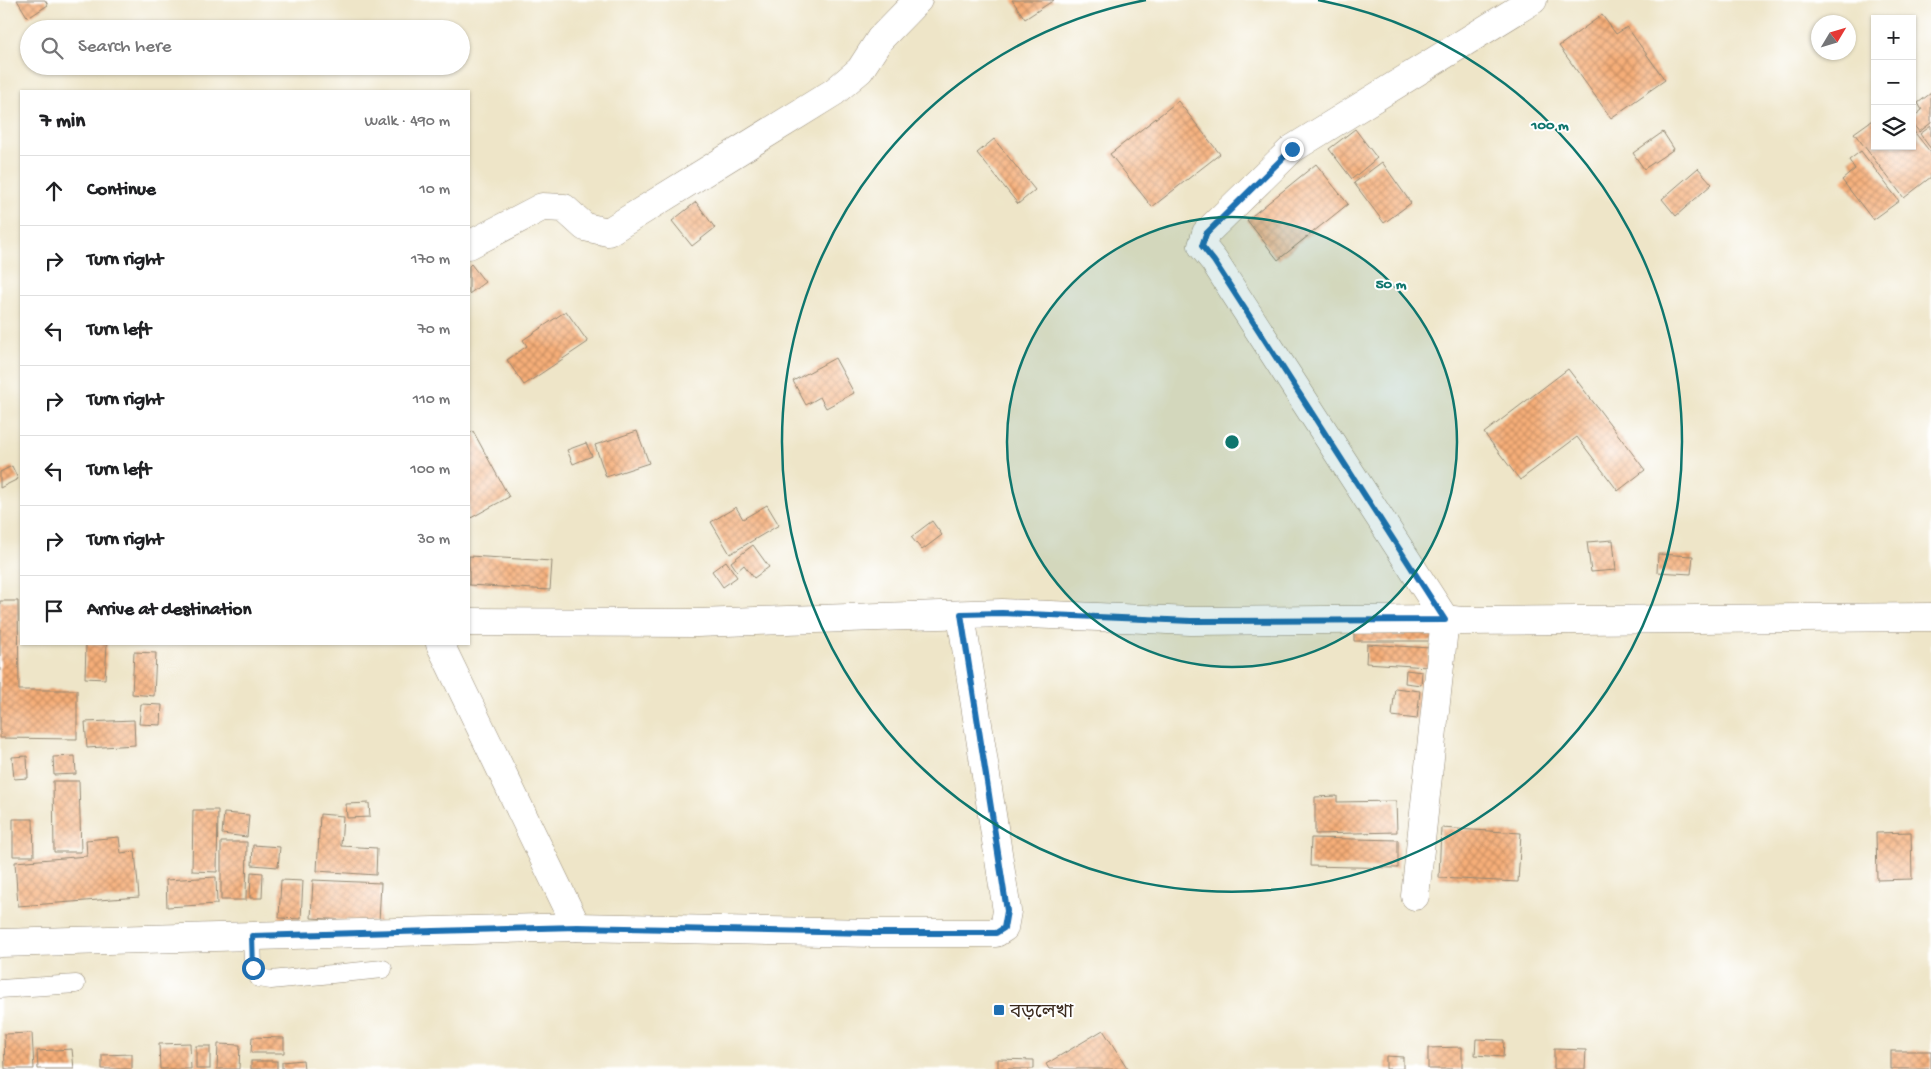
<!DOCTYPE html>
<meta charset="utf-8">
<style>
:root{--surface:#fff;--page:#f2f2f2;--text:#202124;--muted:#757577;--line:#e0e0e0}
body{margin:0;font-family:"Gochi Hand","Noto Sans Bengali",sans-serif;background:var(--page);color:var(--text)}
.controls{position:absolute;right:15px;top:15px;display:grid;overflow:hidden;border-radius:0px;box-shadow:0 1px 4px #0004}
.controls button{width:45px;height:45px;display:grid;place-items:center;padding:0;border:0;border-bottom:1px solid var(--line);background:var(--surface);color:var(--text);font:25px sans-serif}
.compass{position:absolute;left:1811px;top:15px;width:45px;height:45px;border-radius:50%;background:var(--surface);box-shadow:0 1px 4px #0004;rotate:52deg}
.stop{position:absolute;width:15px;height:15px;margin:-11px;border:4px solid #1f6fb2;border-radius:50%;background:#fff}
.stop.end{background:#1f6fb2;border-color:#fff;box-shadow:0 1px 5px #0008}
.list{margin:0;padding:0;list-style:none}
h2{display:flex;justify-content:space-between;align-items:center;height:65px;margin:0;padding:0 20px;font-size:21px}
h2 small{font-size:16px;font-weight:400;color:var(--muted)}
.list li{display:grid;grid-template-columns:32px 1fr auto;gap:15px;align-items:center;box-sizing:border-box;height:70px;padding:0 20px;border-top:1px solid var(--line)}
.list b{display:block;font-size:19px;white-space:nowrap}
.list em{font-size:16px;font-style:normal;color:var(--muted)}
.icon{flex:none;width:28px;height:28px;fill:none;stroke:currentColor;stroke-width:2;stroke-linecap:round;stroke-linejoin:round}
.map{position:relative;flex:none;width:1931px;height:1069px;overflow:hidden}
.search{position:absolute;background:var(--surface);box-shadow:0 1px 4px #0004;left:20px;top:20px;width:450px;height:55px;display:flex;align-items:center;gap:12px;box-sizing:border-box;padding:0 18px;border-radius:28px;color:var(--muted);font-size:19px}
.panel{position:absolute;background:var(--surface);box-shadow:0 1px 4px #0004;left:20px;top:90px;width:450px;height:555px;border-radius:0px}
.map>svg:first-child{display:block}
.building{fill:url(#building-cross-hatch)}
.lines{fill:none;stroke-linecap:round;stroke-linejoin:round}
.service-casing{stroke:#948873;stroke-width:19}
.minor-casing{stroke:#948873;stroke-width:29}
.service{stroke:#fff;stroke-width:18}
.minor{stroke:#fff;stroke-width:28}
.route{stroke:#1f6fb2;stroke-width:6}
.ring{fill:none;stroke:#0f766e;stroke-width:2.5}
.poi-dot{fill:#1f6fb2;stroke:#fff;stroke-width:2}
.labels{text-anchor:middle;stroke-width:4;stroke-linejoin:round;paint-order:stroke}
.poi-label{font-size:19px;fill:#3b2a1e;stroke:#fff;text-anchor:start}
.centre{fill:#0f766e;stroke:#fff;stroke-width:2.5}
.ring-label{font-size:15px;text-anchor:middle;font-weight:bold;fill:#0f766e;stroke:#fff;stroke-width:4;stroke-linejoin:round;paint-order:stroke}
</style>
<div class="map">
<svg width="1931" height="1069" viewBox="0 0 1931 1069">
<defs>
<pattern id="building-cross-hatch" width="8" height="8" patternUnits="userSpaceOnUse" patternTransform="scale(1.25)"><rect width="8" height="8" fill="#f6ae78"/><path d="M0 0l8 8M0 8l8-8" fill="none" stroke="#c88e62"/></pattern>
</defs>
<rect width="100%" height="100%" fill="#fff"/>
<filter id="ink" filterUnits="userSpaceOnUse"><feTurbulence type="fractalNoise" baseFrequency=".02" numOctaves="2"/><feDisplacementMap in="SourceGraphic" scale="10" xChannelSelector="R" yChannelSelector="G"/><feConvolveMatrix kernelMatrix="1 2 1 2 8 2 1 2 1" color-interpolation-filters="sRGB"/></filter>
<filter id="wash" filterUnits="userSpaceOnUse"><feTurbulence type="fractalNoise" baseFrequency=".0096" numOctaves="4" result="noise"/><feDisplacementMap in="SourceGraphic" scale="20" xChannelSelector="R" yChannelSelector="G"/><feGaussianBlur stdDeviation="1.12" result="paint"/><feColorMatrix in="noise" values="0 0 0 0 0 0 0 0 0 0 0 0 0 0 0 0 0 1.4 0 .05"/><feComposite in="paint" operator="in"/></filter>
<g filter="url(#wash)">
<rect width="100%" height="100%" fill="#eee5c8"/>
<g id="blocks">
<g class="building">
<path d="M17 0H45L48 5 28 18Z"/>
<path d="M1012 0H1054L1025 19Z"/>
<path d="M1602 15 1616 34 1627 27 1665 80 1611 118 1559 46Z"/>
<path d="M29 47V61L22 52Z"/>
<path d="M1931 93V123L1919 132 1912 122V118L1922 110 1918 103Z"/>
<path d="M1178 101 1220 154 1152 207 1110 154Z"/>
<path d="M1875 118V146H1912V129L1931 153V177L1904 198 1854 133Z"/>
<path d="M1931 126V149L1920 134Z"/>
<path d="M1355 129 1377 158 1352 179 1329 149Z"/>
<path d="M1663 132 1674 149 1644 169 1633 153Z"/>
<path d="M994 139 1035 190 1018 204 977 153Z"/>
<path d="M1861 151 1899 201 1873 220 1842 180 1855 169 1849 160Z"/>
<path d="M1382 162 1411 203 1384 223 1354 183Z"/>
<path d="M1316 164 1348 204 1278 260 1247 220Z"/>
<path d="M1698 168 1712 184 1676 216 1662 199Z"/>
<path d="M696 202 715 228 692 246 672 221Z"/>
<path d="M471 264 485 282 469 294V266Z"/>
<path d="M566 311 588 342 524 385 507 360 527 346 523 340Z"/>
<path d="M835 358 854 393 826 408 820 397 806 405 793 381Z"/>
<path d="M1568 369 1645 470 1618 491 1577 437 1520 480 1484 433Z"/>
<path d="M473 431 509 497 469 519V434Z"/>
<path d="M637 431 649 463 606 477 595 445Z"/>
<path d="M586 443 592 456 573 464 567 450Z"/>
<path d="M12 466 18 479 0 488V472Z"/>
<path d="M767 505 779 525 730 554 711 522 736 507 743 519Z"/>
<path d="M932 521 942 535 922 550 911 537Z"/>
<path d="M1613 540 1616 570 1591 572 1587 542Z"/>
<path d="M753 545 769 567 754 578 744 565 737 571 731 562Z"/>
<path d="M1658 554 1693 556 1691 574 1657 572Z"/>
<path d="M469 556 552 561 550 590 469 585Z"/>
<path d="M726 561 737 577 723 587 712 571Z"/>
<path d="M0 601H18L19 690H77V739L0 738Z"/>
<path d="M1354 619H1433L1434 641H1354Z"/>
<path d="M86 644H107L105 679 85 678Z"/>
<path d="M1367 644 1430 648 1428 667 1366 663Z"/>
<path d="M134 652 156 653 154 696 132 694Z"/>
<path d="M1406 670 1422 672 1421 685 1405 683Z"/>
<path d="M1395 688 1420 691 1417 719 1392 716Z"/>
<path d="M141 704 162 705 161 725 139 724Z"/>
<path d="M134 720 135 745 87 748 85 722Z"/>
<path d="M27 756 28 778 14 779 12 757Z"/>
<path d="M75 756 76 774 54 775 53 757Z"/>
<path d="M53 781H79L81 852H54Z"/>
<path d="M1337 796V802L1396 801 1397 832 1315 834V797Z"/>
<path d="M369 803 370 817 347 818 346 804Z"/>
<path d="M193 810H218L217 872 192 871Z"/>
<path d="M224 813 249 815 247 837 222 834Z"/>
<path d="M320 814 343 816 341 846 377 848 376 875 317 871Z"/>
<path d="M13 819H33L34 856H13Z"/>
<path d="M1441 828 1521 833 1518 882 1439 878Z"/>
<path d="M1911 832 1912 879 1877 880 1876 833Z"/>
<path d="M119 837 121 853 135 851 139 897 18 906 15 862 87 856 86 840Z"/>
<path d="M1311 838 1398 840V868L1310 866Z"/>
<path d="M221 842H247L246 900H221Z"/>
<path d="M253 845 280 847 278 867 252 865Z"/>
<path d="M251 872 263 873 262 898H250Z"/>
<path d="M216 877 217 904 167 907 166 880Z"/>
<path d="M281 880 303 881 301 919 279 918Z"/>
<path d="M313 880 381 883 379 922 311 918Z"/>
<path d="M1103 1030 1128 1069H1049L1046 1064Z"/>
<path d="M32 1033 34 1069H5L4 1034Z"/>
<path d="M252 1037 284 1038V1053H251Z"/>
<path d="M1476 1039 1504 1040 1503 1057 1475 1055Z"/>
<path d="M190 1043 191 1069H160L159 1044Z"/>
<path d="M218 1044 240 1045 239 1069H217Z"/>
<rect x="196" y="1046" width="14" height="23"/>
<path d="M1462 1047V1069H1428V1048Z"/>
<path d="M72 1049 74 1069H38L37 1051Z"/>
<path d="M1554 1049 1586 1050 1585 1069H1554Z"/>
<rect x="1891" y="1051" width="40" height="18"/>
<path d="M132 1054V1069H102V1055Z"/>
<path d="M1386 1056 1403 1057V1069H1386Z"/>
<path d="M998 1059 1034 1060V1069H998Z"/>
<path d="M303 1060 304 1069H282V1062Z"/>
<rect x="251" y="1061" width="26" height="8"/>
</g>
</g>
</g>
<g filter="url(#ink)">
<use href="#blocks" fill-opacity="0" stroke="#948873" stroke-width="1"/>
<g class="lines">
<g class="service-casing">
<g id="service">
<path d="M252 936 253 968 259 978 271 980 383 969"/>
<path d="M0 989 76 984"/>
</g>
</g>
<g class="minor-casing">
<g id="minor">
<path d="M469 245 542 207 564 208 585 227 608 232 834 92 860 70 880 39 918 0"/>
<path d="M469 622 697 623 1002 613 1191 621 1445 619 1461 621 1931 617"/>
<path d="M440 644 577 927"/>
<path d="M1415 896 1445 619 1214 261 1202 246 1206 233 1292 149 1533 0"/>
<path d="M0 943 577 927 872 933H996L1004 928 1007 911 961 615"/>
</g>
</g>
<use href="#service" class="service"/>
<use href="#minor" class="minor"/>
</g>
</g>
<g class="lines" filter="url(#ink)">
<path class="route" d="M253 968 252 936 577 927 872 933H996L1004 928 1007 911 961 614 1002 613 1191 621 1445 620 1214 261 1202 246 1206 234 1292 149"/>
</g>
<circle cx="1232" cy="442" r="225" fill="#0f766e" fill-opacity=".12"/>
<g class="ring">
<circle cx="1232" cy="442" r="225"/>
<path d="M1318 0A450 450 0 1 1 1146 0"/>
</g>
<rect class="poi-dot" x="993" y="1004" width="12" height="12" rx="2.5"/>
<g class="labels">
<g class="poi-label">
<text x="1010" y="1017">বড়লেখা</text>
</g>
</g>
<circle cx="1232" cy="442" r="8" class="centre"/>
<g class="ring-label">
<text x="1550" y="129">100 m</text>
<text x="1391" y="288">50 m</text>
</g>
</svg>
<div class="controls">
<button>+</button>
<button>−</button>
<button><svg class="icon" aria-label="layers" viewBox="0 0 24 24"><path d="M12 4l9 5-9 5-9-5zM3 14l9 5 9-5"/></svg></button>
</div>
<svg class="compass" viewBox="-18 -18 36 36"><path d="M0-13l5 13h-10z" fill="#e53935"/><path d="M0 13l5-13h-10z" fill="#757577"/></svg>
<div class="stop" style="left:253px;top:968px"></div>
<div class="stop end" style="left:1292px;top:149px"></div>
<div class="search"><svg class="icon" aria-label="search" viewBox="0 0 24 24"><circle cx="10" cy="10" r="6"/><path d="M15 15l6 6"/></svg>Search here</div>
<section class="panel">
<h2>7 min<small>Walk · 490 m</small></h2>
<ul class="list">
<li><svg class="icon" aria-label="ahead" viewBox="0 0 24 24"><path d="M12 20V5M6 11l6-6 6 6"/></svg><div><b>Continue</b></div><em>10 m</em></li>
<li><svg class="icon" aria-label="right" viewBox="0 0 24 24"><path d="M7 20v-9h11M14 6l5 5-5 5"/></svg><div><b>Turn right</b></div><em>170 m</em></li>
<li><svg class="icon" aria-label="left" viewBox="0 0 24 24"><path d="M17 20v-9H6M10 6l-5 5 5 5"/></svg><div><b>Turn left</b></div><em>70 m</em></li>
<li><svg class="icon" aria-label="right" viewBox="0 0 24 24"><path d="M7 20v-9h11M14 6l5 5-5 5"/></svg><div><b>Turn right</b></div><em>110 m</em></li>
<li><svg class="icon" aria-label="left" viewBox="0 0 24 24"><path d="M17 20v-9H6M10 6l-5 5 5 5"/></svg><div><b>Turn left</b></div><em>100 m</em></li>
<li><svg class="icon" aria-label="right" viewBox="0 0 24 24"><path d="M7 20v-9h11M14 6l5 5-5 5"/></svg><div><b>Turn right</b></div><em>30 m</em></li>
<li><svg class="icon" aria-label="arrive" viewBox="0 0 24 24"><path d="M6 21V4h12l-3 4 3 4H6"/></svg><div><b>Arrive at destination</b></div></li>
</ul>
</section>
</div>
